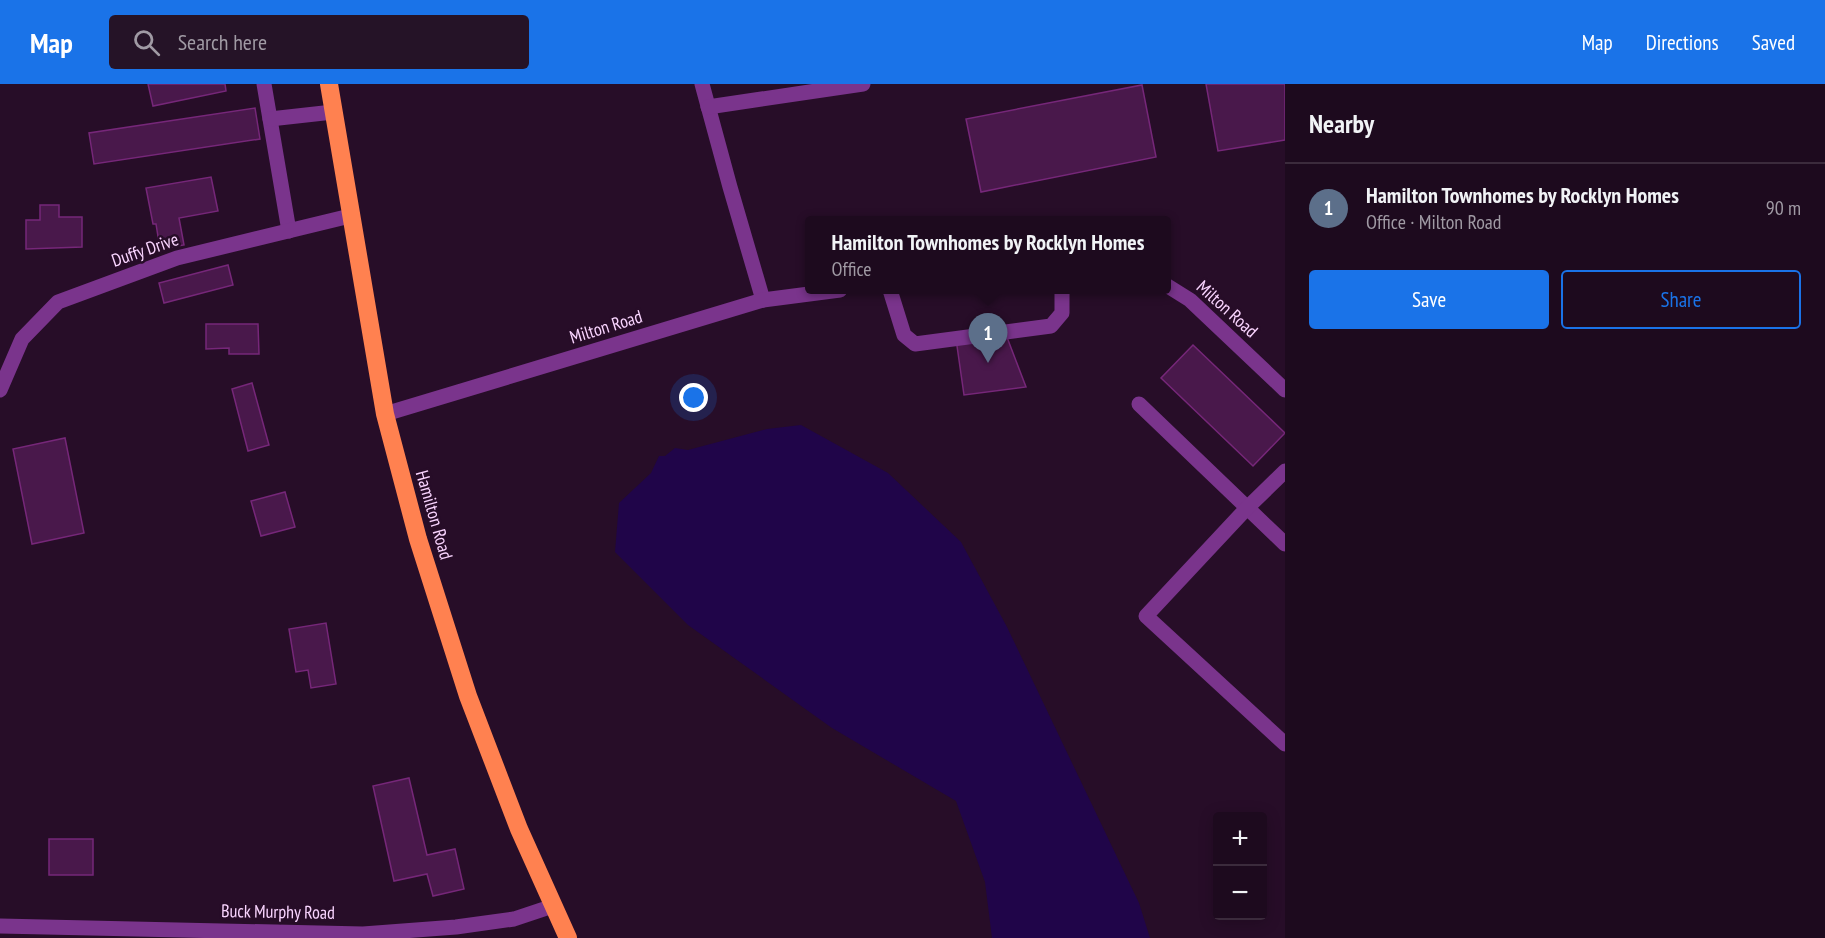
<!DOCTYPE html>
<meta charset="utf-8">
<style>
:root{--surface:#1d0a1e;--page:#251327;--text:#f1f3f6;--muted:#a09aa4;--line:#3b2b3c;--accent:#1a73e8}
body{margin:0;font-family:"PT Sans Narrow",sans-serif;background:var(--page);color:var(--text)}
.controls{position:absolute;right:18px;bottom:18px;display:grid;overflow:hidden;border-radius:6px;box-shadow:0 3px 15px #0003}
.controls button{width:54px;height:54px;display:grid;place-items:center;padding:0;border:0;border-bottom:2px solid var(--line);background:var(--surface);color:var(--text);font:30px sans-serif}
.you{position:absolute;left:694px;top:314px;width:21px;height:21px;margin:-15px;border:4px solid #fff;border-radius:50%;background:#1a73e8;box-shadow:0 0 0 9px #1a73e833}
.badge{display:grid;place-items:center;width:39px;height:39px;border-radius:50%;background:var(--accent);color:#fff;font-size:20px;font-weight:700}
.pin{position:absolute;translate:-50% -50px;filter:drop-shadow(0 2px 3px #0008)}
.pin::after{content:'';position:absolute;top:32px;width:21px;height:18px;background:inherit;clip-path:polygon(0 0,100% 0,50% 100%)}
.popup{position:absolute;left:805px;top:132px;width:366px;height:78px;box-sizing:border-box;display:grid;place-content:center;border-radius:6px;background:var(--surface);filter:drop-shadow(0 2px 4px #0005);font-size:20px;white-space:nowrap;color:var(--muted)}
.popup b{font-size:22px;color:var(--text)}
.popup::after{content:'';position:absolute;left:50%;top:100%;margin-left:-12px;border:12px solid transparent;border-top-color:var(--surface)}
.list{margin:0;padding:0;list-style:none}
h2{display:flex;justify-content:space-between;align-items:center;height:78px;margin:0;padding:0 24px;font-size:26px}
h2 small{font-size:20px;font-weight:400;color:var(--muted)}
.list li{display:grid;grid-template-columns:39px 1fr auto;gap:18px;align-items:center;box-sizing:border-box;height:90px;padding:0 24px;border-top:2px solid var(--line)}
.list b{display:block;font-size:22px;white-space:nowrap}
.list p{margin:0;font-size:20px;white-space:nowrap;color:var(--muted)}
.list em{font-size:20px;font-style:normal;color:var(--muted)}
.actions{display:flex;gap:12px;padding:18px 24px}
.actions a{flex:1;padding:14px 0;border:2px solid var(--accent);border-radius:6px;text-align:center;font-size:21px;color:var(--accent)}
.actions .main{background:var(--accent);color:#fff}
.icon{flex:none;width:33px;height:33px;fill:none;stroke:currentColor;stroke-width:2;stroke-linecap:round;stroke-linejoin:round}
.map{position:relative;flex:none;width:1285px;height:854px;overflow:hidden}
header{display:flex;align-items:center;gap:36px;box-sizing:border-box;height:84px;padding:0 30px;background:var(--accent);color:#fff}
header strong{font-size:28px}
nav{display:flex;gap:33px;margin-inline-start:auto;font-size:21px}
.search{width:420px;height:54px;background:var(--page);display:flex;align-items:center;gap:15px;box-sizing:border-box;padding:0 21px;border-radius:6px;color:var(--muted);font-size:22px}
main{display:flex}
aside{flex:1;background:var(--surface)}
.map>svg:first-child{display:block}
.water{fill:#200549}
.building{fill:#49184b;stroke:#762779;stroke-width:1.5}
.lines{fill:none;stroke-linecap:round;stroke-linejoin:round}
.minor{stroke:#7a348c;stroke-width:15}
.highway{stroke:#ff8150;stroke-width:18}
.labels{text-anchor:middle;stroke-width:5;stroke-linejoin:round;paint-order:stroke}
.street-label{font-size:18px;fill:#fad5ff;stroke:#270d28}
</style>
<header>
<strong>Map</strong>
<div class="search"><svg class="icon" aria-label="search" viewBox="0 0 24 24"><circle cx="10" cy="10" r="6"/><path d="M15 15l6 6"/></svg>Search here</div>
<nav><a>Map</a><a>Directions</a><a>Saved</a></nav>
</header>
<main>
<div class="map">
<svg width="1285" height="854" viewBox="0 0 1285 854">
<rect width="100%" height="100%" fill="#270d28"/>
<path class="water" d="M801 341 888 389 961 458 1007 543 1139 819 1150 854H992L985 798 956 717 832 644 688 541 615 468 619 419 651 389 659 372H665L675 364 688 366 767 345Z"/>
<g class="building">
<path d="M148 0H225L226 7 153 22Z"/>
<path d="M1206 0H1285V56L1218 67Z"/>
<path d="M1142 1 1156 73 981 108 966 35Z"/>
<path d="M255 24 260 55 94 80 89 49Z"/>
<path d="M211 93 218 127 179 134 184 161 160 165 156 140H153L146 104Z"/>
<path d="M40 121H59V133H82V163L26 165V136H40Z"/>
<path d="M228 181 233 201 164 219 159 199Z"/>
<path d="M206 240H258L259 270H229V264L206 265Z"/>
<path d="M1005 248 1026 303 964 311 956 255Z"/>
<path d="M1193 261 1285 349 1253 382 1161 294Z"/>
<path d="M252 299 269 361 248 367 232 305Z"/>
<path d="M65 354 84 449 32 460 13 365Z"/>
<path d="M285 408 295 443 261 452 251 417Z"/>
<path d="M326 539 336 600 311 604 308 586 296 588 289 545Z"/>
<path d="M409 694 427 771 455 765 464 805 433 812 427 790 394 797 373 702Z"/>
<rect x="49" y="755" width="44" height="36"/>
</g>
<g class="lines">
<g class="minor">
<path d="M264 0 289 147"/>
<path d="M702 0 730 103 763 216"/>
<path d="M708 23 863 0"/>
<path d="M270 35 333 28"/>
<path d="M1166 201 1190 216 1285 306"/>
<path d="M890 206 904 251 915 260 1051 242 1062 229V206"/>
<path d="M0 306 22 255 58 218 177 174 350 132"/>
<path d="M1139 320 1285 460"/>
<path d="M385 330 763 216 840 206"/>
<path d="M1285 387 1247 424 1146 532 1285 660"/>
<path d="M0 842 363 850 456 843 514 835 553 822"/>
</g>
<path class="highway" d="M329 0 385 330 418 455 468 612 519 745 568 854"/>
</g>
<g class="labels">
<g class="street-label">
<text transform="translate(145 166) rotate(-19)" y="6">Duffy Drive</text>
<text transform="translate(1227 225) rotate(42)" y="6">Milton Road</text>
<text transform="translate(606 243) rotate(-17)" y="6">Milton Road</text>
<text transform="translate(434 431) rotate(74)" y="6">Hamilton Road</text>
<text transform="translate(278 828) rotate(1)" y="6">Buck Murphy Road</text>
</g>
</g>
</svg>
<div class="controls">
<button>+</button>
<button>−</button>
</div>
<div class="you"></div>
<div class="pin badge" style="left:988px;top:279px;background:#5c6f8a">1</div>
<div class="popup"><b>Hamilton Townhomes by Rocklyn Homes</b>Office</div>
</div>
<aside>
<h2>Nearby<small></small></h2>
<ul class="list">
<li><span class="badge" style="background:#5c6f8a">1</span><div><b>Hamilton Townhomes by Rocklyn Homes</b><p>Office · Milton Road</p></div><em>90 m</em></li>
</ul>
<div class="actions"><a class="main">Save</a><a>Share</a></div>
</aside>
</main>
